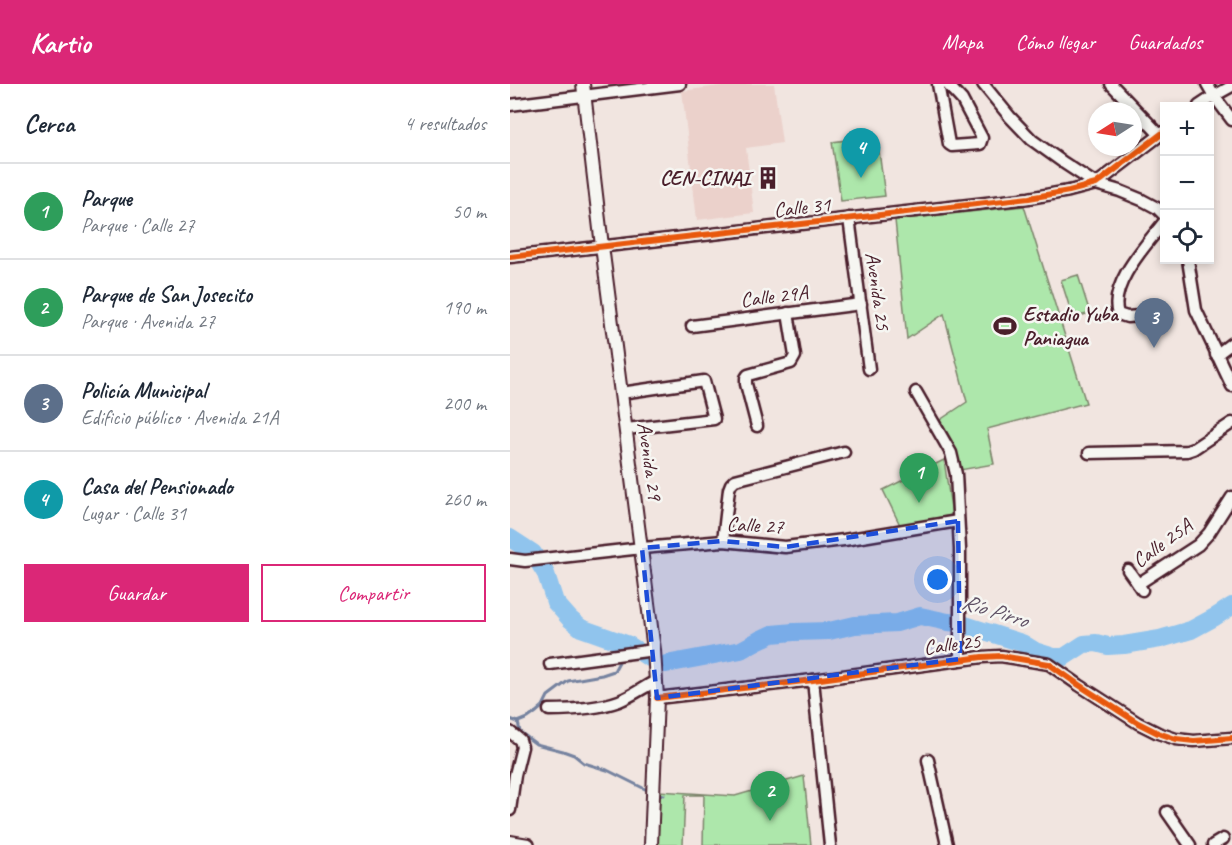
<!DOCTYPE html>
<html lang="es">
<meta charset="utf-8">
<style>
:root{--surface:#fff;--page:#f6f6f7;--text:#1f2937;--muted:#747a83;--line:#e0e1e3;--accent:#db2777}
body{margin:0;font-family:Caveat,sans-serif;background:var(--page);color:var(--text)}
.controls{position:absolute;right:18px;top:18px;display:grid;overflow:hidden;border-radius:0px;box-shadow:0 3px 9px #0003}
.controls button{width:54px;height:54px;display:grid;place-items:center;padding:0;border:0;border-bottom:2px solid var(--line);background:var(--surface);color:var(--text);font:30px sans-serif}
.compass{position:absolute;left:578px;top:18px;width:54px;height:54px;border-radius:50%;background:var(--surface);box-shadow:0 3px 9px #0003;rotate:258deg}
.you{position:absolute;left:428px;top:496px;width:21px;height:21px;margin:-15px;border:4px solid #fff;border-radius:50%;background:#1a73e8;box-shadow:0 0 0 9px #1a73e833}
.badge{display:grid;place-items:center;width:39px;height:39px;border-radius:50%;background:var(--accent);color:#fff;font-size:20px;font-weight:700}
.pin{position:absolute;translate:-50% -50px;filter:drop-shadow(0 2px 3px #0008)}
.pin::after{content:'';position:absolute;top:32px;width:21px;height:18px;background:inherit;clip-path:polygon(0 0,100% 0,50% 100%)}
.list{margin:0;padding:0;list-style:none}
h2{display:flex;justify-content:space-between;align-items:center;height:78px;margin:0;padding:0 24px;font-size:26px}
h2 small{font-size:20px;font-weight:400;color:var(--muted)}
.list li{display:grid;grid-template-columns:39px 1fr auto;gap:18px;align-items:center;box-sizing:border-box;height:96px;padding:0 24px;border-top:2px solid var(--line)}
.list b{display:block;font-size:22px;white-space:nowrap}
.list p{margin:0;font-size:20px;white-space:nowrap;color:var(--muted)}
.list em{font-size:20px;font-style:normal;color:var(--muted)}
.actions{display:flex;gap:12px;padding:18px 24px}
.actions a{flex:1;padding:14px 0;border:2px solid var(--accent);border-radius:0px;text-align:center;font-size:21px;color:var(--accent)}
.actions .main{background:var(--accent);color:#fff}
.icon{flex:none;width:33px;height:33px;fill:none;stroke:currentColor;stroke-width:2;stroke-linecap:round;stroke-linejoin:round}
.map{position:relative;flex:none;width:722px;height:761px;overflow:hidden}
header{display:flex;align-items:center;gap:36px;box-sizing:border-box;height:84px;padding:0 30px;background:var(--accent);color:#fff}
header strong{font-size:28px}
nav{display:flex;gap:33px;margin-inline-start:auto;font-size:21px}
main{display:flex}
aside{flex:1;background:var(--surface)}
.map>svg:first-child{display:block}
.built{fill:#ebd1cb}
.green{fill:#ade7ab;stroke:#7c836b;stroke-width:1.5}
.lines{fill:none;stroke-linecap:round;stroke-linejoin:round}
.stream{stroke:#74829f;stroke-width:3}
.river{stroke:#90c4ed;stroke-width:18}
.minor-casing{stroke:#4a1f2b;stroke-width:15}
.major-casing{stroke:#4a1f2b;stroke-width:16}
.minor{stroke:#f6f6f2;stroke-width:10}
.major{stroke:#f6f6f2;stroke-width:12}
.cycleway-casing{stroke:#f6f6f2;stroke-width:10}
.cycleway{stroke:#e8590c;stroke-width:6}
.marked{fill:#1d4ed8;fill-opacity:0.2;stroke:#1d4ed8;stroke-width:4.5;stroke-dasharray:12 8;stroke-linejoin:round}
.labels{text-anchor:middle;stroke-width:5;stroke-linejoin:round;paint-order:stroke}
.poi-label{font-size:21px;font-weight:bold;fill:#4a1f2b;stroke:#f6f6f2;text-anchor:end}
.street-label{font-size:21px;fill:#4a1f2b;stroke:#f6f6f2}
.water-label{font-size:22px;font-style:italic;fill:#5f5165;stroke:#f6f6f2}
</style>
<header>
<strong>Kartio</strong>
<nav><a>Mapa</a><a>Cómo llegar</a><a>Guardados</a></nav>
</header>
<main>
<aside>
<h2>Cerca<small>4 resultados</small></h2>
<ul class="list">
<li><span class="badge" style="background:#2e9e5b">1</span><div><b>Parque</b><p>Parque · Calle 27</p></div><em>50 m</em></li>
<li><span class="badge" style="background:#2e9e5b">2</span><div><b>Parque de San Josecito</b><p>Parque · Avenida 27</p></div><em>190 m</em></li>
<li><span class="badge" style="background:#5c6f8a">3</span><div><b>Policía Municipal</b><p>Edificio público · Avenida 21A</p></div><em>200 m</em></li>
<li><span class="badge" style="background:#0f9aa8">4</span><div><b>Casa del Pensionado</b><p>Lugar · Calle 31</p></div><em>260 m</em></li>
</ul>
<div class="actions"><a class="main">Guardar</a><a>Compartir</a></div>
</aside>
<div class="map">
<svg width="722" height="761" viewBox="0 0 722 761">
<rect width="100%" height="100%" fill="#f1e5e0"/>
<filter id="ink" filterUnits="userSpaceOnUse"><feTurbulence type="fractalNoise" baseFrequency=".0167" numOctaves="2"/><feDisplacementMap in="SourceGraphic" scale="12" xChannelSelector="R" yChannelSelector="G"/><feConvolveMatrix kernelMatrix="1 2 1 2 8 2 1 2 1" color-interpolation-filters="sRGB"/></filter>
<g filter="url(#ink)">
<path class="built" d="M224 0H264L272 59 236 64 244 129 187 136 172 7Z"/>
<g class="green">
<path d="M367 52 375 112 331 117 322 58Z"/>
<path d="M514 122 576 319 477 345 484 380 450 386 442 357 430 336 457 318 434 230 397 255 385 136Z"/>
<path d="M568 191 580 229 563 234 551 196Z"/>
<path d="M434 376 442 431 390 441 373 406Z"/>
<path d="M294 692 301 761H193L194 711H175L173 761H148L149 707 225 712Z"/>
</g>
<g class="lines">
<g class="stream">
<path d="M0 635 8 638 18 634 25 629 33 622 38 612 58 597 92 591 104 587 110 576"/>
<path d="M8 638 10 648 26 660 53 667 64 671 74 679 97 686 139 707"/>
<path d="M145 709 154 711"/>
</g>
<g class="river">
<path d="M0 454 23 469 36 490 45 518 60 535 71 544 119 561 139 574"/>
<path d="M156 580 231 566 249 556 262 550 284 548 319 547 345 541 387 539 410 532 438 538 449 539 512 559 525 567 544 573H554L574 560 586 559 598 562 614 561 650 555 681 546 705 533 722 522"/>
</g>
<g class="minor-casing">
<g id="minor">
<path d="M428 0 439 60 442 62 470 60 472 54 452 16 437 0"/>
<path d="M473 0 500 33 522 56 554 79 586 100 610 107 632 116 647 124 654 131"/>
<path d="M601 0 650 51"/>
<path d="M697 0 704 12 722 36"/>
<path d="M0 21 170 0"/>
<path d="M689 22 704 12 722 2"/>
<path d="M339 134 359 285"/>
<path d="M654 138C637 160 598 201 608 230L617 233 655 230"/>
<path d="M0 173 519 114 559 107 586 100 654 48"/>
<path d="M678 176 686 226 722 302"/>
<path d="M182 242 351 220"/>
<path d="M706 271 722 259"/>
<path d="M406 308 441 369 446 390 450 465V575"/>
<path d="M111 309 194 297 204 335 116 345"/>
<path d="M247 342 236 300V294L238 291 281 279 285 272 278 229"/>
<path d="M579 369 677 367 683 365 722 339"/>
<path d="M213 457 219 405 221 400 225 396 334 368"/>
<path d="M0 475 15 477 132 464 213 457 275 463 334 456 448 437"/>
<path d="M618 486 628 500"/>
<path d="M632 506 628 500 688 461 699 449 722 413"/>
<path d="M40 580 144 566"/>
<path d="M303 596 320 761"/>
<path d="M147 614 303 596 472 573 491 572 539 580 569 601 628 639 648 649 666 655 684 657 722 654"/>
<path d="M39 626C62 626 87 625 109 617 122 612 134 603 146 597"/>
<path d="M0 648 10 656 12 663 5 691 0 726"/>
<path d="M418 676 437 761"/>
<path d="M657 728 680 761"/>
<path d="M703 761 713 755"/>
</g>
</g>
<g class="major-casing">
<g id="major">
<path d="M73 0 92 162 144 566 147 614 141 761"/>
<path d="M0 758 18 761"/>
</g>
</g>
<use href="#minor" class="minor"/>
<use href="#major" class="major"/>
<g class="cycleway-casing">
<g id="cycleway">
<path d="M0 173 519 114 559 107 586 100 654 48"/>
<path d="M147 614 303 596 472 573 491 572 539 580 569 601 628 639 648 649 666 655 684 657 722 654"/>
</g>
</g>
<use href="#cycleway" class="cycleway"/>
</g>
</g>
<path class="marked" d="M448 437 450 575 147 614 132 464 213 457 275 463Z"/>
<defs>
<g id="building-bare" transform="scale(1.8)"><path d="M-4-6H4V6H1V3H-1V6H-4ZM-2.5-4.3h1.7v1.8h-1.7ZM.8-4.3h1.7v1.8H.8ZM-2.5-1h1.7V.8h-1.7ZM.8-1h1.7V.8H.8Z" fill="#4a1f2b" stroke="#f6f6f2" stroke-width="2.5" paint-order="stroke"/></g>
<g id="stadium-bare" transform="scale(1.8)"><path d="M0-5a6.5 5 0 1 0 0 10a6.5 5 0 1 0 0-10ZM-3.5-1.8h7v3.6h-7Z" fill="#4a1f2b" stroke="#f6f6f2" stroke-width="2.5" paint-order="stroke"/></g>
</defs>
<g fill-rule="evenodd">
<use href="#building-bare" x="258" y="94"/>
<use href="#stadium-bare" x="495" y="242"/>
</g>
<g class="labels">
<g class="poi-label">
<text x="240" y="101">CEN-CINAI</text>
<text x="513" y="237" text-anchor="start">Estadio Yuba<tspan x="513" dy="24">Paniagua</tspan></text>
</g>
<g class="street-label">
<text transform="translate(292 123) rotate(-6)" y="7">Calle 31</text>
<text transform="translate(368 207) rotate(82)" y="7">Avenida 25</text>
<text transform="translate(264 212) rotate(-7)" y="7">Calle 29A</text>
<text transform="translate(140 377) rotate(82)" y="7">Avenida 29</text>
<text transform="translate(245 441) rotate(3)" y="7">Calle 27</text>
<text transform="translate(652 459) rotate(-36)" y="7">Calle 25A</text>
<text transform="translate(442 560) rotate(-7)" y="7">Calle 25</text>
</g>
<g class="water-label">
<text transform="translate(485 526) rotate(17)" y="8">Río Pirro</text>
</g>
</g>
</svg>
<div class="controls">
<button>+</button>
<button>−</button>
<button><svg class="icon" aria-label="locate" viewBox="0 0 24 24"><circle cx="12" cy="12" r="6"/><path d="M12 2v4M12 18v4M2 12h4M18 12h4"/></svg></button>
</div>
<svg class="compass" viewBox="-18 -18 36 36"><path d="M0-13l5 13h-10z" fill="#e53935"/><path d="M0 13l5-13h-10z" fill="#747a83"/></svg>
<div class="you"></div>
<div class="pin badge" style="left:409px;top:419px;background:#2e9e5b">1</div>
<div class="pin badge" style="left:260px;top:737px;background:#2e9e5b">2</div>
<div class="pin badge" style="left:644px;top:264px;background:#5c6f8a">3</div>
<div class="pin badge" style="left:351px;top:94px;background:#0f9aa8">4</div>
</div>
</main>
